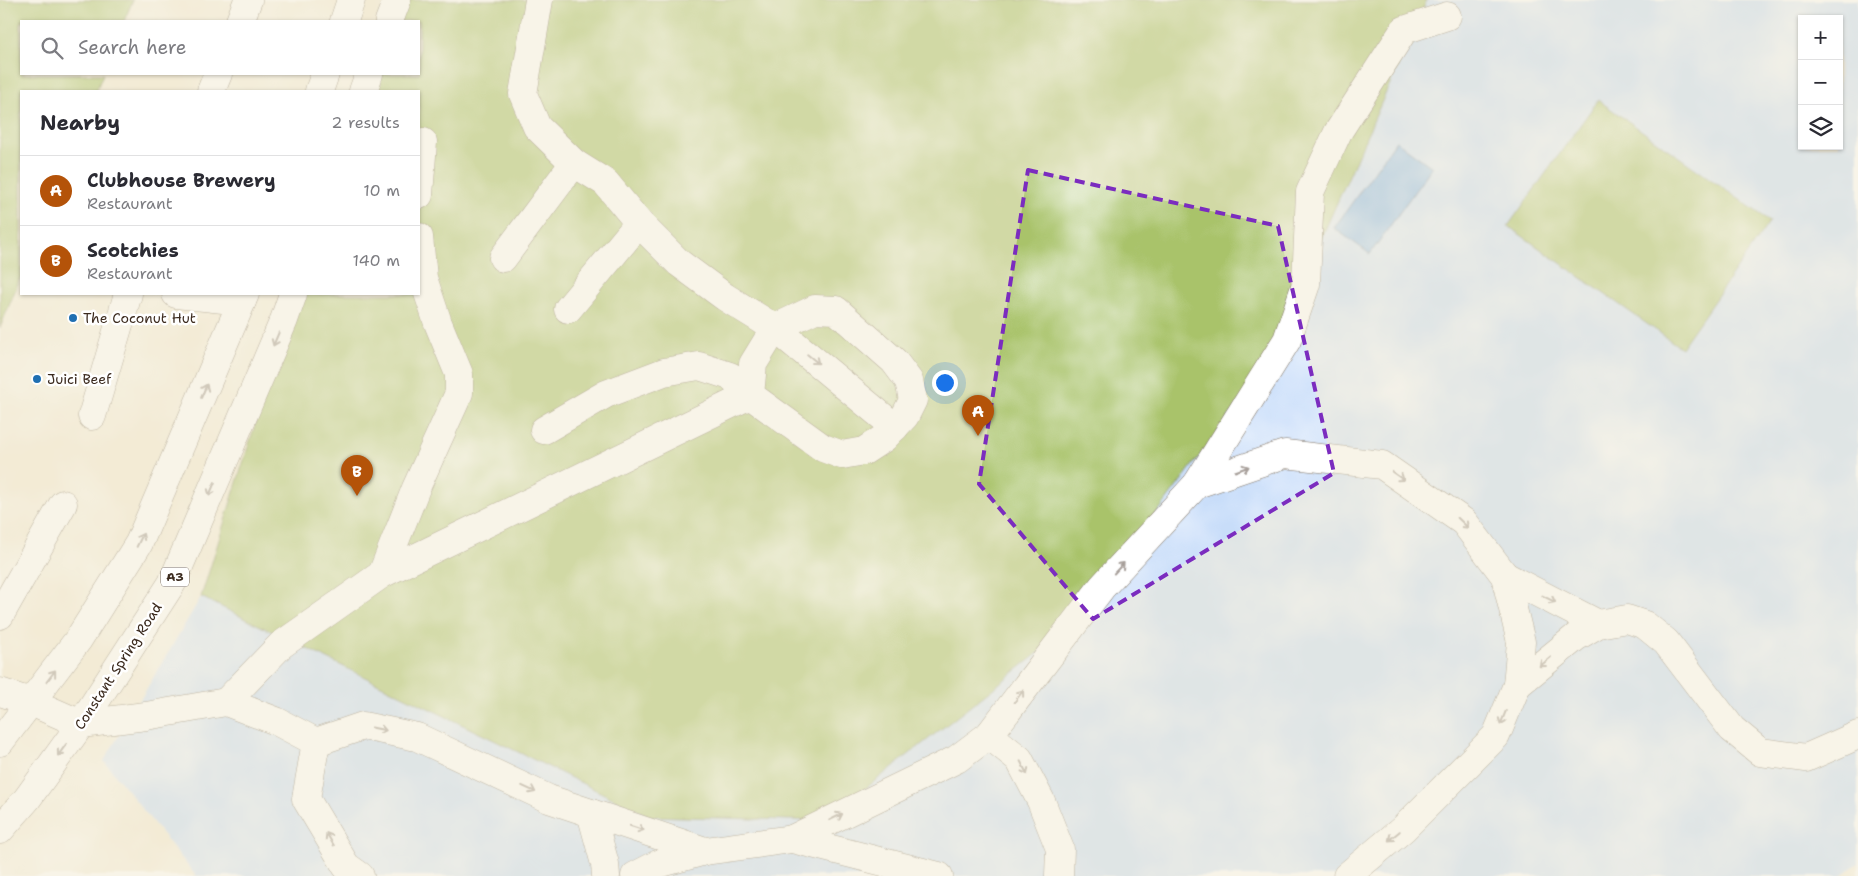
<!DOCTYPE html>
<meta charset="utf-8">
<style>
:root{--surface:#fff;--page:#f2f2f3;--text:#2b2b33;--muted:#7c7c81;--line:#e1e1e2;--accent:#b45309}
body{margin:0;font-family:"Shantell Sans",sans-serif;background:var(--page);color:var(--text)}
.controls{position:absolute;right:15px;top:15px;display:grid;overflow:hidden;border-radius:0px;box-shadow:0 1px 4px #0004}
.controls button{width:45px;height:45px;display:grid;place-items:center;padding:0;border:0;border-bottom:1px solid var(--line);background:var(--surface);color:var(--text);font:25px sans-serif}
.you{position:absolute;left:944px;top:382px;width:18px;height:18px;margin:-12px;border:4px solid #fff;border-radius:50%;background:#1a73e8;box-shadow:0 0 0 8px #1a73e833}
.badge{display:grid;place-items:center;width:32px;height:32px;border-radius:50%;background:var(--accent);color:#fff;font-size:16px;font-weight:700}
.pin{position:absolute;translate:-50% -41px;filter:drop-shadow(0 1px 2px #0008)}
.pin::after{content:'';position:absolute;top:26px;width:18px;height:15px;background:inherit;clip-path:polygon(0 0,100% 0,50% 100%)}
.list{margin:0;padding:0;list-style:none}
h2{display:flex;justify-content:space-between;align-items:center;height:65px;margin:0;padding:0 20px;font-size:21px}
h2 small{font-size:16px;font-weight:400;color:var(--muted)}
.list li{display:grid;grid-template-columns:32px 1fr auto;gap:15px;align-items:center;box-sizing:border-box;height:70px;padding:0 20px;border-top:1px solid var(--line)}
.list b{display:block;font-size:19px;white-space:nowrap}
.list p{margin:0;font-size:16px;white-space:nowrap;color:var(--muted)}
.list em{font-size:16px;font-style:normal;color:var(--muted)}
.icon{flex:none;width:28px;height:28px;fill:none;stroke:currentColor;stroke-width:2;stroke-linecap:round;stroke-linejoin:round}
.map{position:relative;flex:none;width:1858px;height:876px;overflow:hidden}
.search{position:absolute;background:var(--surface);box-shadow:0 1px 4px #0004;left:20px;top:20px;width:400px;height:55px;display:flex;align-items:center;gap:12px;box-sizing:border-box;padding:0 18px;border-radius:0px;color:var(--muted);font-size:19px}
.panel{position:absolute;background:var(--surface);box-shadow:0 1px 4px #0004;left:20px;top:90px;width:400px;height:205px;border-radius:0px}
.map>svg:first-child{display:block}
.built{fill:#c8ddf9;fill-rule:evenodd}
.green{fill:#a9c36a;stroke:#727644}
.water{fill:#7bb1ea;stroke:#5b6e84}
.lines{fill:none;stroke-linecap:round;stroke-linejoin:round}
.minor-casing{stroke:#7b6e5e;stroke-width:29}
.major-casing{stroke:#7b6e5e;stroke-width:29}
.minor{stroke:#fff;stroke-width:28}
.major{stroke:#fff;stroke-width:28}
.oneway{stroke:#a79f9a}
.marked{fill:none;stroke:#7b2cbf;stroke-width:4;stroke-dasharray:10 6;stroke-linejoin:round}
.poi-dot{fill:#1f6fb2;stroke:#fff;stroke-width:2}
.labels{text-anchor:middle;stroke-width:5;stroke-linejoin:round;paint-order:stroke}
.shield{fill:#fff;stroke:#766a62;stroke-width:1}
.shield-label{font-size:12px;font-weight:bold;fill:#3b2a1e}
.poi-label{font-size:14px;fill:#3b2a1e;stroke:#fff;text-anchor:start}
.street-label{font-size:14px;fill:#3b2a1e;stroke:#fff}
</style>
<div class="map">
<svg width="1858" height="876" viewBox="0 0 1858 876">
<rect width="100%" height="100%" fill="#fff"/>
<filter id="ink" filterUnits="userSpaceOnUse"><feTurbulence type="fractalNoise" baseFrequency=".02" numOctaves="2"/><feDisplacementMap in="SourceGraphic" scale="10" xChannelSelector="R" yChannelSelector="G"/><feConvolveMatrix kernelMatrix="1 2 1 2 8 2 1 2 1" color-interpolation-filters="sRGB"/></filter>
<filter id="wash" filterUnits="userSpaceOnUse"><feTurbulence type="fractalNoise" baseFrequency=".0096" numOctaves="4" result="noise"/><feDisplacementMap in="SourceGraphic" scale="20" xChannelSelector="R" yChannelSelector="G"/><feGaussianBlur stdDeviation="1.12" result="paint"/><feColorMatrix in="noise" values="0 0 0 0 0 0 0 0 0 0 0 0 0 0 0 0 0 1.4 0 .05"/><feComposite in="paint" operator="in"/></filter>
<g filter="url(#wash)">
<rect width="100%" height="100%" fill="#f3ebd6"/>
<path class="built" d="M1427 0H1858V863L1841 876H196L104 761 201 597 649 816 1262 372ZM1802 19H1839V146H1802Z"/>
<g class="green">
<path d="M0 0H133L124 21H21V74H103L96 91H21V276L0 328Z"/>
<path d="M398 0H1427L1262 372 1074 625 824 821 649 816 201 597 296 294H419V91H363L370 74H419V21H390Z"/>
<path d="M1598 100 1770 221 1681 348 1508 226Z"/>
</g>
<path class="water" d="M1396 141 1432 167 1370 254 1334 228Z"/>
</g>
<g filter="url(#ink)">
<g class="lines">
<g class="minor-casing">
<g id="minor">
<path d="M539 0 523 94 537 127 574 163 606 183 639 223 679 263 725 297 775 328 895 427"/>
<path d="M240 21 248 0"/>
<path d="M211 91 218 74"/>
<path d="M419 195 423 142"/>
<path d="M503 258 574 163"/>
<path d="M176 294 242 301"/>
<path d="M568 309 639 223"/>
<path d="M815 309 836 310 894 361 909 381 913 400 905 416 884 438 864 451 842 455 823 448 750 395 753 364 775 328Z"/>
<path d="M92 416 128 294"/>
<path d="M1197 484 1287 340 1306 284 1310 192 1338 132 1404 30 1447 16"/>
<path d="M382 574 416 488 459 393V374L438 323 423 278 419 237"/>
<path d="M1505 576 1598 624"/>
<path d="M0 615 63 504"/>
<path d="M1517 685 1576 637 1598 624 1627 619 1645 625 1666 642 1732 729 1760 752 1806 758 1858 735"/>
<path d="M0 692 31 702 81 724 146 716 226 702 276 721 316 742 363 726 417 737 549 799 705 851"/>
<path d="M226 702 281 645 382 574 750 395 730 376 699 366 664 372 606 394 544 430"/>
<path d="M989 735 1019 759 1041 801 1060 849 1059 876"/>
<path d="M316 742 306 799 346 866 360 876"/>
<path d="M591 813 605 864 606 876"/>
<path d="M792 839 939 876"/>
<path d="M635 876 658 864 705 851 792 839 957 759 989 735 1102 587 1197 484 1285 454 1382 465 1464 522 1505 576 1521 642 1517 685 1496 736 1403 829 1347 876"/>
</g>
</g>
<g class="major-casing">
<g id="major">
<path d="M344 21 351 0"/>
<path d="M389 21 397 0"/>
<path d="M319 91 325 74"/>
<path d="M363 91 369 74"/>
<path d="M0 742 78 640 139 543 245 294"/>
<path d="M0 830 27 799 81 724 172 583 284 320 293 294"/>
</g>
</g>
<use href="#minor" class="minor"/>
<use href="#major" class="major"/>
</g>
<defs><path id="oneway-shaft" d="M-6 0H5M1.5-3L5.5 0L1.5 3" fill="none" stroke-width="1.6" stroke-linecap="round" stroke-linejoin="round" transform="scale(1.25)"/></defs>
<g class="oneway">
<use href="#oneway-shaft" transform="translate(276 339) rotate(113)"/>
<use href="#oneway-shaft" transform="translate(813 359) rotate(39)"/>
<use href="#oneway-shaft" transform="translate(204 391) rotate(-67)"/>
<use href="#oneway-shaft" transform="translate(1242 469) rotate(-19)"/>
<use href="#oneway-shaft" transform="translate(1398 476) rotate(35)"/>
<use href="#oneway-shaft" transform="translate(212 489) rotate(113)"/>
<use href="#oneway-shaft" transform="translate(1463 523) rotate(44)"/>
<use href="#oneway-shaft" transform="translate(140 540) rotate(-64)"/>
<use href="#oneway-shaft" transform="translate(1119 568) rotate(-47)"/>
<use href="#oneway-shaft" transform="translate(1549 599) rotate(27)"/>
<use href="#oneway-shaft" transform="translate(1545 662) rotate(141)"/>
<use href="#oneway-shaft" transform="translate(51 676) rotate(-53)"/>
<use href="#oneway-shaft" transform="translate(1019 696) rotate(-53)"/>
<use href="#oneway-shaft" transform="translate(1503 718) rotate(112)"/>
<use href="#oneway-shaft" transform="translate(379 729) rotate(12)"/>
<use href="#oneway-shaft" transform="translate(62 750) rotate(126)"/>
<use href="#oneway-shaft" transform="translate(1024 768) rotate(63)"/>
<use href="#oneway-shaft" transform="translate(529 789) rotate(25)"/>
<use href="#oneway-shaft" transform="translate(836 817) rotate(-26)"/>
<use href="#oneway-shaft" transform="translate(637 828) rotate(18)"/>
<use href="#oneway-shaft" transform="translate(1394 836) rotate(140)"/>
<use href="#oneway-shaft" transform="translate(330 839) rotate(-121)"/>
</g>
</g>
<path d="M0 0H1858V876H0ZM1028 170 1278 226 1334 473 1093 619 979 484Z" fill="#f3ebd6" fill-opacity=".55" fill-rule="evenodd"/>
<path class="marked" d="M1028 170 1278 226 1334 473 1093 619 979 484Z"/>
<g class="poi-dot">
<circle cx="73" cy="318" r="5"/>
<circle cx="37" cy="379" r="5"/>
</g>
<g class="labels">
<rect class="shield" x="161" y="567.5" width="28" height="19" rx="4"/>
<g class="shield-label">
<text x="175" y="581">A3</text>
</g>
<g class="poi-label">
<text x="83" y="323">The Coconut Hut</text>
<text x="47" y="384">Juici Beef</text>
</g>
<g class="street-label">
<text transform="translate(118 666) rotate(-57)" y="5">Constant Spring Road</text>
</g>
</g>
</svg>
<div class="controls">
<button>+</button>
<button>−</button>
<button><svg class="icon" aria-label="layers" viewBox="0 0 24 24"><path d="M12 4l9 5-9 5-9-5zM3 14l9 5 9-5"/></svg></button>
</div>
<div class="you"></div>
<div class="pin badge" style="left:978px;top:436px">A</div>
<div class="pin badge" style="left:357px;top:496px">B</div>
<div class="search"><svg class="icon" aria-label="search" viewBox="0 0 24 24"><circle cx="10" cy="10" r="6"/><path d="M15 15l6 6"/></svg>Search here</div>
<section class="panel">
<h2>Nearby<small>2 results</small></h2>
<ul class="list">
<li><span class="badge">A</span><div><b>Clubhouse Brewery</b><p>Restaurant</p></div><em>10 m</em></li>
<li><span class="badge">B</span><div><b>Scotchies</b><p>Restaurant</p></div><em>140 m</em></li>
</ul>
</section>
</div>
